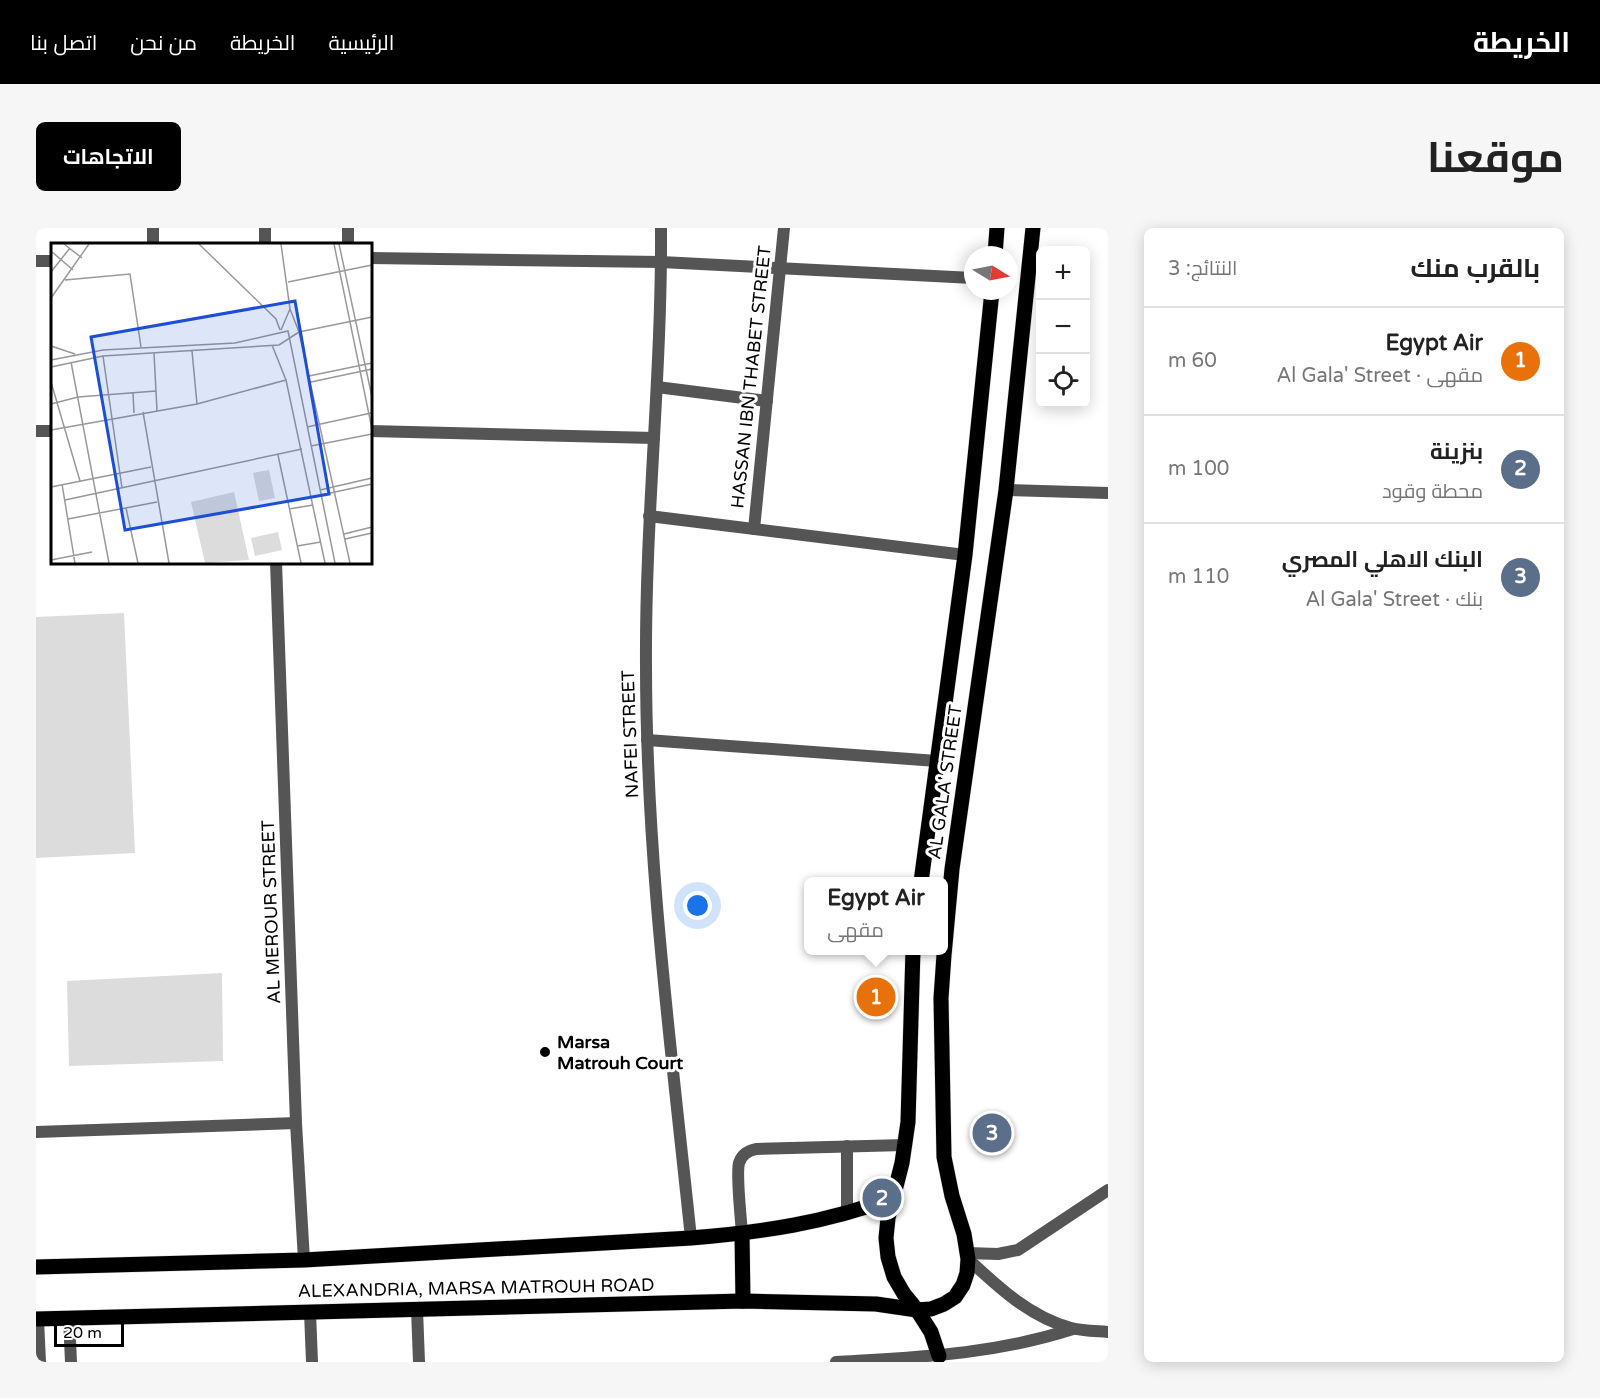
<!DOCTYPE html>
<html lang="ar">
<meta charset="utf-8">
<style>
:root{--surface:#fff;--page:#f6f6f6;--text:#222;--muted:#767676;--line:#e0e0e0;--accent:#000}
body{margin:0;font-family:"Varela Round",Cairo,sans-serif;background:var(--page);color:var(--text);direction:rtl}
.controls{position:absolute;right:18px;top:18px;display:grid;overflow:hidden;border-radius:9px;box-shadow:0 3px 15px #0003}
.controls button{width:54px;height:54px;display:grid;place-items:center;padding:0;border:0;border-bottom:2px solid var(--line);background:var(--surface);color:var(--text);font:30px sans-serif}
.compass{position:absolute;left:928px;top:18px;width:54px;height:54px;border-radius:50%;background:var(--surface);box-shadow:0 3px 15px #0003;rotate:100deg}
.scale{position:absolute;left:18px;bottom:15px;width:70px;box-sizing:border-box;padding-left:6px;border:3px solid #000;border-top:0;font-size:16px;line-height:21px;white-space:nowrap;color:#000;-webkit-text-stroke:4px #fff;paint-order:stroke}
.you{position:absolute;left:662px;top:678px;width:21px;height:21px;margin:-15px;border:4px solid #fff;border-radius:50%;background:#1a73e8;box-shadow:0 0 0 9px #1a73e833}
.badge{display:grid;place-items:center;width:39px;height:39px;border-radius:50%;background:var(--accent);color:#fff;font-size:20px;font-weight:700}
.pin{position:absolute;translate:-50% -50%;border:3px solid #fff;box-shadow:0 2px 6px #0006}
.popup{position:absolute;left:768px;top:649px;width:144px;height:78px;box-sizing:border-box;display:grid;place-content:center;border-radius:9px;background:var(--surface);filter:drop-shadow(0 2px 4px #0005);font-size:20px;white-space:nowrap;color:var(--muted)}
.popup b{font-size:22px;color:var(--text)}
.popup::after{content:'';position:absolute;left:50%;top:100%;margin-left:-12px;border:12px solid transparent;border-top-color:var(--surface)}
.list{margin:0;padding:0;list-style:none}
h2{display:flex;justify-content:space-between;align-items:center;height:78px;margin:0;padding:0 24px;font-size:26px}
h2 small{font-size:20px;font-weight:400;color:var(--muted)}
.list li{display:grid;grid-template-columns:39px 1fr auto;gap:18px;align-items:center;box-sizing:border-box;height:108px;padding:0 24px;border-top:2px solid var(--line)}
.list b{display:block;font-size:22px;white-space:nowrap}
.list p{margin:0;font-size:20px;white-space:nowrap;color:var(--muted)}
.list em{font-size:20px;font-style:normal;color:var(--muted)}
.icon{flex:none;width:33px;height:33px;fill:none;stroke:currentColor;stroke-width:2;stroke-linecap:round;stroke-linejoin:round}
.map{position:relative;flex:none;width:1072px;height:1134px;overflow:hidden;direction:ltr;border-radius:9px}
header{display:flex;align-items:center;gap:36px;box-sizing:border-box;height:84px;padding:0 30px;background:var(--accent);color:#fff}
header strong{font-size:28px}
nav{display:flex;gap:33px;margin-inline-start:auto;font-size:21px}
.intro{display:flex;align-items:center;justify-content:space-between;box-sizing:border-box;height:144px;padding:0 36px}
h1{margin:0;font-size:42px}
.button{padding:15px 27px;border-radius:9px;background:var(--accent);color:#fff;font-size:21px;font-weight:700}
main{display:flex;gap:36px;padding:0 36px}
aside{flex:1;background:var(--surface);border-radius:9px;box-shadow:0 3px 15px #0003}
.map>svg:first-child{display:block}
.green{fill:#dcdcdc}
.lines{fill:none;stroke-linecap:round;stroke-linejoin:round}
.primary-casing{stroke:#dbdbdb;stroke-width:16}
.lane{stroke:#555;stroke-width:12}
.street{stroke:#555;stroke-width:12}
.primary{stroke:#000;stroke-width:15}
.poi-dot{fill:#000;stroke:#fff;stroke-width:2}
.labels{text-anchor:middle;stroke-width:6;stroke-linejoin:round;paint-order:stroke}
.street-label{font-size:18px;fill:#000;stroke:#fff}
.poi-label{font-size:18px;font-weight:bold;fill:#000;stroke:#fff;text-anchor:start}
.inset-road{fill:none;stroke:#999;stroke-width:1.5}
.view{fill:#1d4ed8;fill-opacity:0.15;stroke:#1d4ed8;stroke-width:3}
.inset-edge{fill:none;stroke:#000;stroke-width:3}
</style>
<header>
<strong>الخريطة</strong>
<nav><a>الرئيسية</a><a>الخريطة</a><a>من نحن</a><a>اتصل بنا</a></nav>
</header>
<div class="intro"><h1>موقعنا</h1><a class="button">الاتجاهات</a></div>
<main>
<aside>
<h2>بالقرب منك<small>النتائج: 3</small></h2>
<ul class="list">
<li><span class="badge" style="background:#e8710a">1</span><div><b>Egypt Air</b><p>مقهى · Al Gala' Street</p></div><em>60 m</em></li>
<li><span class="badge" style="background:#5c6f8a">2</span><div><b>بنزينة</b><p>محطة وقود</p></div><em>100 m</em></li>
<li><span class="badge" style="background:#5c6f8a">3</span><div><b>البنك الاهلي المصري</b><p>بنك · Al Gala' Street</p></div><em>110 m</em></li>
</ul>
</aside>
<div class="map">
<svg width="1072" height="1134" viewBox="0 0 1072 1134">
<rect width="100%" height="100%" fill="#fff"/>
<g class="green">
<path d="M88 385 99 625 0 630V389Z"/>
<path d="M186 745 187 833 33 838 31 753Z"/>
</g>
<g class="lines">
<g class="primary-casing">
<g id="primary">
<path d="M959 27 961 0"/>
<path d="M885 654 929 327 956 63"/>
<path d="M877 722 872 894 866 935 852 990 850 1010 852 1029 858 1049 868 1066 881 1082 895 1104 903 1128"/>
<path d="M706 1006 707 1073"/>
<path d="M0 1039 268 1032 655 1010C728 1004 788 995 857 970"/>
<path d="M0 1091 707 1073 840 1076 881 1082 895 1081 908 1076 919 1069 927 1057 931 1045 932 1031 928 1006 916 968 908 929 905 770 908 727 916 641 970 262 997 0"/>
</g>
</g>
<g class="lane">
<path d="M811 918V986"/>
<path d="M706 1006C705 990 700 947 703 935 706 926 712 923 720 921L869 917"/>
</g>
<g class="street">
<path d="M117 0V16"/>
<path d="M229 0V16"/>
<path d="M312 0V16"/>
<path d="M625 0C626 146 609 291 610 437 610 629 635 819 655 1010"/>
<path d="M334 30 625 34 937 50"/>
<path d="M0 33H16"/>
<path d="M621 159 731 173"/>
<path d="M0 203H16"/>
<path d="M334 203 618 210"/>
<path d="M970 262 1072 265"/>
<path d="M613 288 929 327"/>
<path d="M718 301 748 0"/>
<path d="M240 334 260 895 268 1032"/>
<path d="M611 512 901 533"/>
<path d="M0 904 260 895"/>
<path d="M931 1025 962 1026 982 1022 1072 962"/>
<path d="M932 1031C962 1059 994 1089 1035 1100 1047 1103 1060 1103 1072 1104"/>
<path d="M381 1081 383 1134"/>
<path d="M274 1084 276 1134"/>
<path d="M33 1090 35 1134"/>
<path d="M2 1091 4 1134"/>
<path d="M800 1134C884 1129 955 1127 1037 1101"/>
</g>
<use href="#primary" class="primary"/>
</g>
<circle class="poi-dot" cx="509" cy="824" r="6"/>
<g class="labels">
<g class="street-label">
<text transform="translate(715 149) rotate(-84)" y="6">HASSAN IBN THABET STREET</text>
<text transform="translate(594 506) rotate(-92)" y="6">NAFEI STREET</text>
<text transform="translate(909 554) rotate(-82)" y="6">AL GALA' STREET</text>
<text transform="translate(235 684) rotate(-92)" y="6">AL MEROUR STREET</text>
<text transform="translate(440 1060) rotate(-1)" y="6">ALEXANDRIA, MARSA MATROUH ROAD</text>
</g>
<g class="poi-label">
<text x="521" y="820">Marsa<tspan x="521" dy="21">Matrouh Court</tspan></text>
</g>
</g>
<g transform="translate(15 15)">
<rect width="321" height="321" fill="#fff"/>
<path d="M218 227 224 255 208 258 202 230ZM183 249 198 317 154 320 140 259ZM227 289 231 307 204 313 200 295Z" fill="#dcdcdc"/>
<path class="inset-road" d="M13 1 31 15M148 1 225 76 229 87M230 1 239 66 230 87M283 1 321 186M288 1 321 154M0 8 22 27M0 29 19 5M14 37 79 31 90 104M237 39 321 22M0 55 38 1M239 66 248 89 299 320M248 89 321 74M221 102 235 137 274 320M0 103 24 111M141 108 146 161M103 110 106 168M52 113 71 245M0 117 52 107 184 100 237 88 284 320M20 119 58 320M0 124 52 113 228 102 248 89M258 133 321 120M0 139 29 238M260 139 321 126M82 150 83 170M0 161 27 154 105 148M92 169 118 320M256 184 320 170M0 187 146 161 235 137M260 203 321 191M227 212 250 320M11 241 24 320M0 244 100 224M269 247 321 235M270 252 321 241M14 257 251 206M75 265 87 320M238 266 262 262M17 276 106 259M293 291 321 284M294 296 321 290M246 303 270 299M0 317 41 309"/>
<path class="view" d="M244 58 278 251 74 287 40 94Z"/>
<rect width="321" height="321" class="inset-edge"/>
</g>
</svg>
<div class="controls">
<button>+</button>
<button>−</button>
<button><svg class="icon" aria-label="locate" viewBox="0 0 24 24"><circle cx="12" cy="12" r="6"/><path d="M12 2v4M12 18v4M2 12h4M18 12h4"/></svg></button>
</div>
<svg class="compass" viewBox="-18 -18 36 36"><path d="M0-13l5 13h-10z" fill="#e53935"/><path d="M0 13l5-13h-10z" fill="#767676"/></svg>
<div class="scale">20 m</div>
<div class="you"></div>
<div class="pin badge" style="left:840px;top:769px;background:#e8710a">1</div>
<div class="popup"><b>Egypt Air</b>مقهى</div>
<div class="pin badge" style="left:846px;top:970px;background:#5c6f8a">2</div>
<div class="pin badge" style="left:956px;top:905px;background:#5c6f8a">3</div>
</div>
</main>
